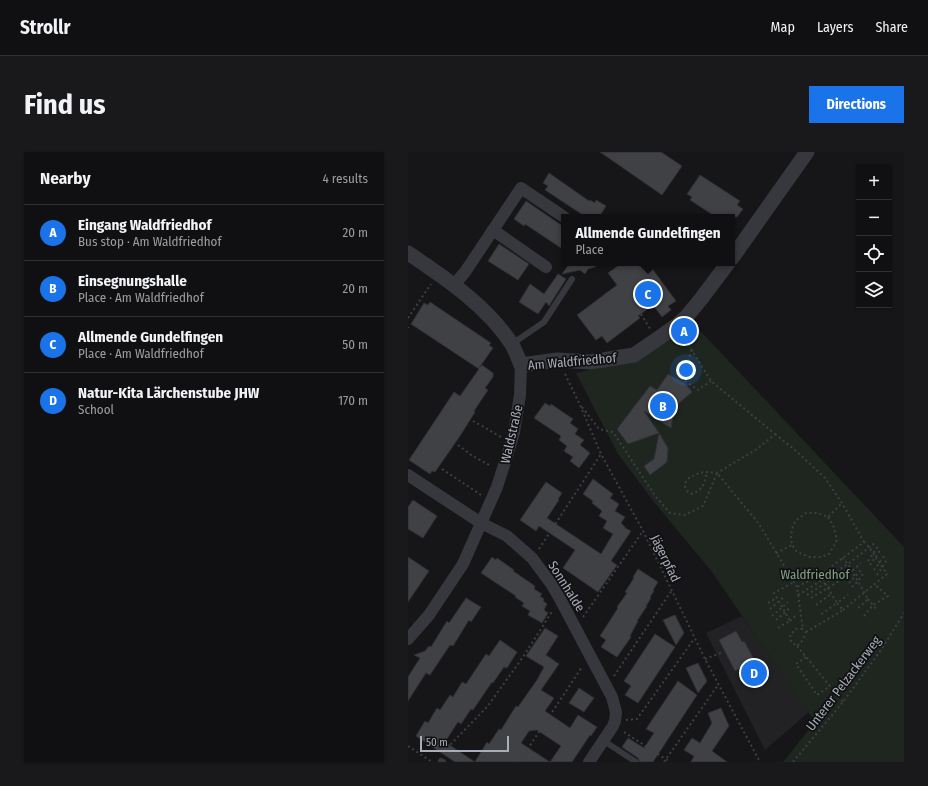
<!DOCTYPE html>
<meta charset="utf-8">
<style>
:root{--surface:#101012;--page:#19191b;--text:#f1f3f6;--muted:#9c9d9f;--line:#303032;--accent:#1a73e8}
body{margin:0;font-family:"Fira Sans Condensed",sans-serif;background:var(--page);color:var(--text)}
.controls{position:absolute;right:12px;top:12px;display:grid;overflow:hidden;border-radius:0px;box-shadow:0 1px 3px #0004}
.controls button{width:36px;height:36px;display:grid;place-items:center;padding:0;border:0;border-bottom:1px solid var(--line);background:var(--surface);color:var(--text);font:20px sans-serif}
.scale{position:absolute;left:12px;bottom:10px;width:89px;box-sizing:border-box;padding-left:4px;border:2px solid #a8adb8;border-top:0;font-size:11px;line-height:14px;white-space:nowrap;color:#a8adb8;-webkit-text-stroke:3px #111113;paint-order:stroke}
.you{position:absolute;left:278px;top:218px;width:14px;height:14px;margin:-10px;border:3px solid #fff;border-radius:50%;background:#1a73e8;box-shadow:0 0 0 6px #1a73e833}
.badge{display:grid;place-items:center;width:26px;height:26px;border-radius:50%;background:var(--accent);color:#fff;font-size:13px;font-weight:700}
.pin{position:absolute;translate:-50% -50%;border:2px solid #fff;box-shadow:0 1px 4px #0006}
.popup{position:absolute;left:153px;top:62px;width:174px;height:52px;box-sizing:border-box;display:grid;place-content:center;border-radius:0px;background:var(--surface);filter:drop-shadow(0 1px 3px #0005);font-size:13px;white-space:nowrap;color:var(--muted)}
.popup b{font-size:15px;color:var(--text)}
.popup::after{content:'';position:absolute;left:50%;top:100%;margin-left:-8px;border:8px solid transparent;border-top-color:var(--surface)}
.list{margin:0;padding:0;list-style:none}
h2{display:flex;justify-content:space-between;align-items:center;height:52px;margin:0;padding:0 16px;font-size:17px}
h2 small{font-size:13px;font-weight:400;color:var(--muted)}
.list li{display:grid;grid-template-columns:26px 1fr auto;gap:12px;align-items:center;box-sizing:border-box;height:56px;padding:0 16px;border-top:1px solid var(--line)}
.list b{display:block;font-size:15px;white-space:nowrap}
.list p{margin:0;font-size:13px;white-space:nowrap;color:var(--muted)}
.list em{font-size:13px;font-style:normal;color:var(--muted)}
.icon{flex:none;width:22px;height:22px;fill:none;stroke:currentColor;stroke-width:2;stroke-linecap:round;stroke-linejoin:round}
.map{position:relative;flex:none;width:496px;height:610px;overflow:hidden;border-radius:0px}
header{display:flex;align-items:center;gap:24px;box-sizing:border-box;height:56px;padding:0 20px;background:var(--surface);border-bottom:1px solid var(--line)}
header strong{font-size:19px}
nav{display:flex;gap:22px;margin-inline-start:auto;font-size:14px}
.intro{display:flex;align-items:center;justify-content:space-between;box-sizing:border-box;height:96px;padding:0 24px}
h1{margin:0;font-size:28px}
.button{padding:10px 18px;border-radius:0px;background:var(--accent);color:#fff;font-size:14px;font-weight:700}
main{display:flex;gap:24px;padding:0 24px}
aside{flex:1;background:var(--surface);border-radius:0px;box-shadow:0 1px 3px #0004}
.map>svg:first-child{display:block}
.built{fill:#222225}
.green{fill:#1e261f}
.building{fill:#404145;stroke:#303034;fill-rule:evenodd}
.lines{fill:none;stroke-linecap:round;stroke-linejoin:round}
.path{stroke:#3d3f44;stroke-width:2;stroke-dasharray:2 3;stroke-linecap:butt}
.service{stroke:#37383d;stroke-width:6}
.minor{stroke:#37383d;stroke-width:12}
.tertiary{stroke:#37383d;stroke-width:15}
.labels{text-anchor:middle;stroke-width:3.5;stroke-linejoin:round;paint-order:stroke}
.street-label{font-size:13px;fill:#a8adb8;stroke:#111113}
.park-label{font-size:13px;fill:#7fa381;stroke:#111113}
</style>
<header>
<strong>Strollr</strong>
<nav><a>Map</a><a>Layers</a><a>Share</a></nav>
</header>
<div class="intro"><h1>Find us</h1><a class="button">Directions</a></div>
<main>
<aside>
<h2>Nearby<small>4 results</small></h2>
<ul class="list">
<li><span class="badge">A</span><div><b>Eingang Waldfriedhof</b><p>Bus stop · Am Waldfriedhof</p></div><em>20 m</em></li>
<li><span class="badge">B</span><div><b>Einsegnungshalle</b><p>Place · Am Waldfriedhof</p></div><em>20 m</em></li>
<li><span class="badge">C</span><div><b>Allmende Gundelfingen</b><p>Place · Am Waldfriedhof</p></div><em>50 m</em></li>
<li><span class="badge">D</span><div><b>Natur-Kita Lärchenstube JHW</b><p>School</p></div><em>170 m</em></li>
</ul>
</aside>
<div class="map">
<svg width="496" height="610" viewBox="0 0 496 610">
<rect width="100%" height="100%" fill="#161618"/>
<path class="built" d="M334 464 401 560 357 598 298 481Z"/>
<path class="green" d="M283 169 496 395V610H375L407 570 304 420 246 350 210 302 168 221 234 207Z"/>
<g class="building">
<path d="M192 0H253L274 14 254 43Z"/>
<path d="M141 21 181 49 182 48 187 51 188 48 198 54 191 65H178L137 38 140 34 135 31Z"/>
<path d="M292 23 332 49 329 53 335 57 329 65H308L282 48 284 45 279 42Z"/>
<path d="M118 49 156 75V98L117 72 116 74 106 67Z"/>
<path d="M91 92 121 112 110 128 80 109Z"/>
<path d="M162 111H187V115L180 117 177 122 172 118 154 122Z"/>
<path d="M214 111H240L268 149 260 154 263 158 254 165 245 153 230 164 232 166 199 191 194 184 188 188 169 163 209 133 200 121Z"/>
<path d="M150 122 158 127 141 154 138 150 130 162 111 150 122 132 136 142Z"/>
<path d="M22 150 68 181 83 191 81 193 85 196 71 216 74 213 85 221V225L77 236 80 238 66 259 67 260 52 284 27 320 24 319 22 322 1 308 46 240 52 244 71 217 3 172 16 151 20 153Z"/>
<path d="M260 222 277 231 284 240 262 259H266L263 276 236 259 251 281 220 292 209 277 242 234 249 238Z"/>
<path d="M137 251 142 254 143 252 165 267 162 271 170 277 167 282 176 288 172 293 182 301 171 316 162 309 165 305 156 299 159 294 151 288 153 284 126 266Z"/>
<path d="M251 281 260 296 259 309 258 311 242 323 236 314 246 307Z"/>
<path d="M185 327 205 342 202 346 211 352 207 359 217 365 213 371 217 375V376L223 379 203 409 209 413 190 440 155 416 167 398 131 374 128 379 112 368 138 330 154 341 150 347 151 348 139 366 193 402 205 382 195 376 199 369 191 364 194 359 184 351 185 349 175 342Z"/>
<path d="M5 348 29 364 15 386 0 377V355Z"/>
<path d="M0 405 21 419 0 450Z"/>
<path d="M84 405 88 408 89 406 106 418 105 419 127 434 126 437 134 442 132 444 136 447 135 449 139 452 136 458 140 461 134 471 120 463 122 459 114 454 116 451 107 445 108 444 73 421Z"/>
<path d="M230 417 250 430 245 438 246 439 242 445 243 446 238 454H239L229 469H230L222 484 223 485 209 505 193 495 198 488 192 484 210 456 209 455 219 441 217 440 226 426 225 425Z"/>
<path d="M58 446 73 455 63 470 61 468 45 494 42 493 22 523 18 521 0 549V525L12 506 6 503 17 499 21 494 23 495 39 469 41 471Z"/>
<path d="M267 463 276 481 268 493 255 468Z"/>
<path d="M137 476 150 484 138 503 151 512 133 538 146 546 137 559 162 576 170 563 189 575 183 584 182 583 164 610H47L8 584 17 569 20 571 29 556 32 558 42 543 45 545 54 530 58 532 78 502 81 504 92 488 109 500 99 516 96 515 85 531 84 530 65 558 63 557 53 572 50 570 37 590 67 610 79 590 81 592 91 577 93 578 108 554 110 555 129 528 136 515 118 504ZM129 578 153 594 142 610 113 591 121 579Z"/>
<path d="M328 479 334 490 336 489 347 509 327 519 311 488Z"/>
<path d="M247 482 267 495 230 551 217 543 223 534 216 529Z"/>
<path d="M290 511 299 529 290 541 278 516Z"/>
<path d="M270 529 289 543 245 610H232L230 606 214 595 220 586 236 596 246 581 238 577Z"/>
<path d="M171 536 186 546 176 560 161 551Z"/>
<path d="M313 556 321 574 304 599 319 610H283L286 604 276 598 284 586 292 591 304 571 300 561Z"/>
</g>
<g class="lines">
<g class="path">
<path d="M233 162 242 177"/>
<path d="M0 166 23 132"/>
<path d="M0 175V176"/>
<path d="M275 184 303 229 367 282 349 297 309 321C295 319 290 320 278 328L277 335 280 340 284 342C296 337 296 332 299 320"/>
<path d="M284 198 273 226 290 238 303 229"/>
<path d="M157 222 172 253 193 302 235 379 297 507 352 610"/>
<path d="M174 255 191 277 205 280 248 345 262 361 277 363 295 354 309 321 351 372 389 435 395 477H388L382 483 383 490 389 494 395 488 398 480 395 477"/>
<path d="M65 269 93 285"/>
<path d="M367 282 387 298 417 326 434 351 456 390 412 423 389 435"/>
<path d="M50 293 63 303 83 314"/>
<path d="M34 317 73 343"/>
<path d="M420 365 425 373 429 388 426 394 421 402 413 405H402L389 400 384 393 383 385 384 377 387 369 398 361H410L420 365 434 351"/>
<path d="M131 397 193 302"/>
<path d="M368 401 384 393"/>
<path d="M434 406 440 412 460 447 450 456"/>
<path d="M460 409 471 393"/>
<path d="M462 413 473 397"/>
<path d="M466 418 477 403"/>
<path d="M412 423 429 451 412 463"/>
<path d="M469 423 480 406"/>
<path d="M437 425 453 411"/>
<path d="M441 431 453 418"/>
<path d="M444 435 450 429 455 422"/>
<path d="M390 443 440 412 468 390"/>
<path d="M399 443 427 425"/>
<path d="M403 446 431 429"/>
<path d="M460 447 468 457"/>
<path d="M360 451 368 446"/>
<path d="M408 453 423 442"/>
<path d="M362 457 377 444"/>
<path d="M435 458 479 422 461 395 456 390"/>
<path d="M364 464 380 450"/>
<path d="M456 464 465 453 480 444 466 432"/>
<path d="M175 465 235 379"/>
<path d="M368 468 383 455"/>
<path d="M382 469 388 463"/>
<path d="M370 476 382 469 366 441 386 430"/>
<path d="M398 480 435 458 429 451 440 443"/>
<path d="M389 494 435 550"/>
<path d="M398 505 388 512 409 543 422 534"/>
<path d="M297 507 315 500"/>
<path d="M206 524 264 438"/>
<path d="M218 568 229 567 286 487"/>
<path d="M216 580 262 610"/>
<path d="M0 594 24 610"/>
<path d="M37 601 43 592 79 555 115 505 145 458"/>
<path d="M111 610 174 515"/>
<path d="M256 610 310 533"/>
<path d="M385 610 435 550 473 498 496 461"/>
</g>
<g class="service">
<path d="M104 192 136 170 164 127"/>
<path d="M196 589 228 610"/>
<path d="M33 609 35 610"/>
</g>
<g class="minor">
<path d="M85 78 138 115"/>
<path d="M46 133 57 120 113 36 156 65"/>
<path d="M0 323 73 371 99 384 124 406 144 433 152 447 204 545 208 560 207 569 205 574 181 610"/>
<path d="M0 487 21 463 55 412 89 335 103 291 106 280 112 243 113 213"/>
</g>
<g class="tertiary">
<path d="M0 101C37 126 78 153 103 191 107 197 110 206 113 213L149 208 182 210 226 203 248 188 269 173 279 164 293 147 320 111"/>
<path d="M324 106 399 0"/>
</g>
</g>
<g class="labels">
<g class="street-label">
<text transform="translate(164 209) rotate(-5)" y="5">Am Waldfriedhof</text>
<text transform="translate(103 282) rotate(-77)" y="5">Waldstraße</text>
<text transform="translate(258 406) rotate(64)" y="5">Jägerpfad</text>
<text transform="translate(159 434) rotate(58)" y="5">Sonnhalde</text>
<text transform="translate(435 531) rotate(-53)" y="5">Unterer Pelzackerweg</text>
</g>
<g class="park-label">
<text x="407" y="427">Waldfriedhof</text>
</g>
</g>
</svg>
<div class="controls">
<button>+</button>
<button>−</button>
<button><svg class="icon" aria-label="locate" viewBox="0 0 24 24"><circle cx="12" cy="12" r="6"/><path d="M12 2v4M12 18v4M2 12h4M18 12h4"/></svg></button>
<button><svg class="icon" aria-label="layers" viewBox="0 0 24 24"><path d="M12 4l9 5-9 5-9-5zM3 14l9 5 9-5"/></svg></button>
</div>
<div class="scale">50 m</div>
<div class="you"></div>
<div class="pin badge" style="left:276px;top:179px">A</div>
<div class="pin badge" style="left:255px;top:254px">B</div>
<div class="pin badge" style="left:240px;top:142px">C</div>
<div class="popup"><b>Allmende Gundelfingen</b>Place</div>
<div class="pin badge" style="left:346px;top:521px">D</div>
</div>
</main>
